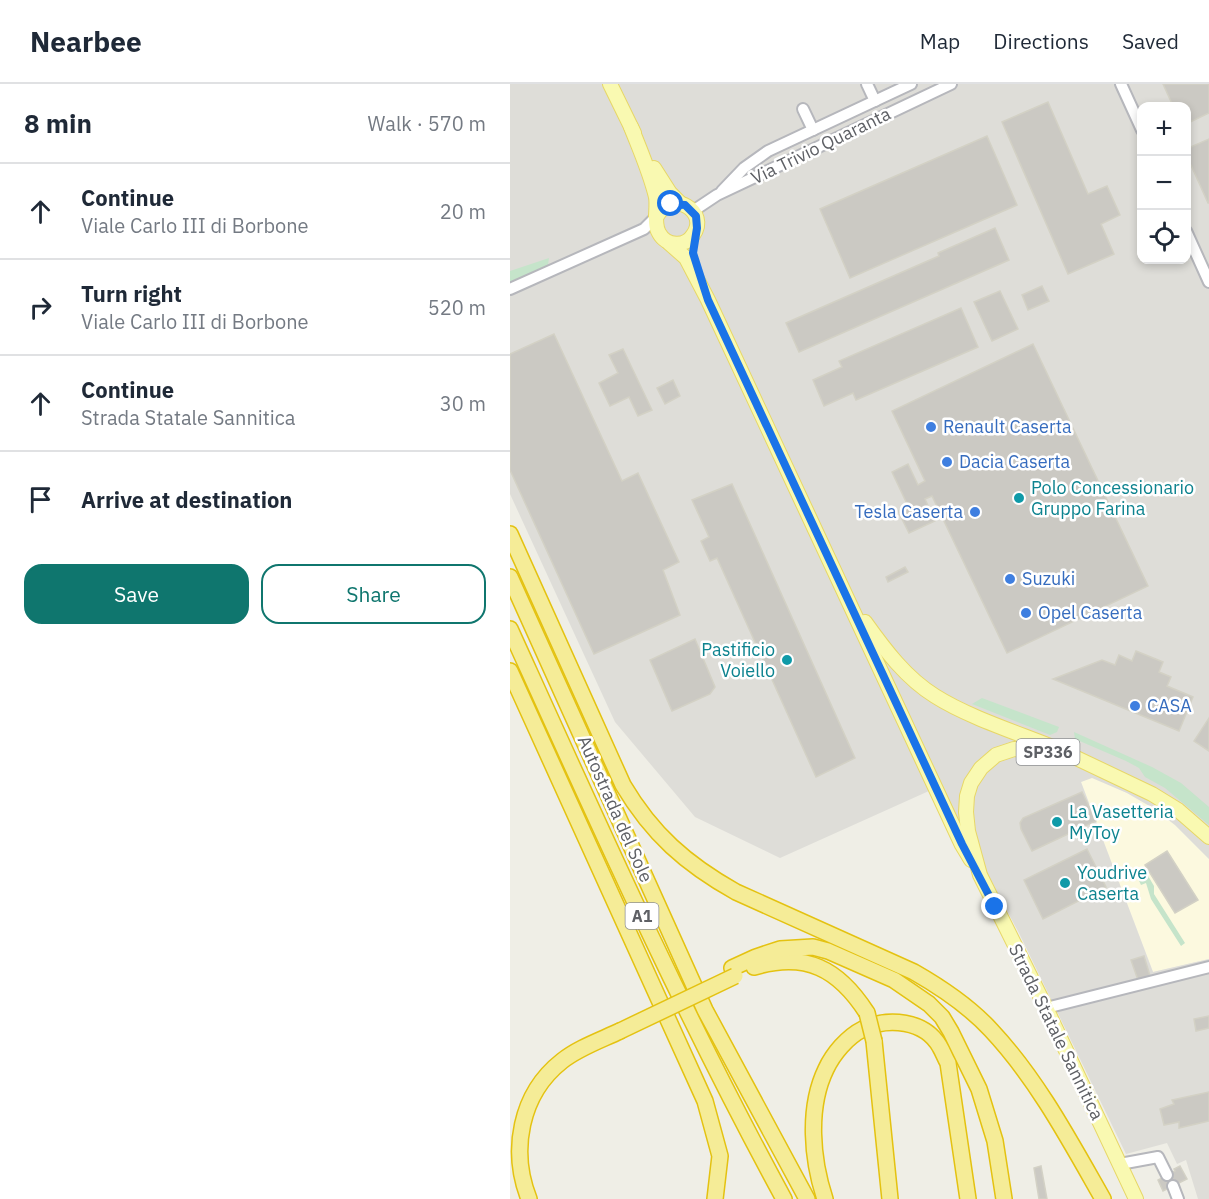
<!DOCTYPE html>
<meta charset="utf-8">
<style>
:root{--surface:#fff;--page:#f2f2f3;--text:#1f2937;--muted:#747a83;--line:#e0e1e3;--accent:#0f766e}
body{margin:0;font-family:"IBM Plex Sans",sans-serif;background:var(--page);color:var(--text)}
.controls{position:absolute;right:18px;top:18px;display:grid;overflow:hidden;border-radius:12px;box-shadow:0 3px 9px #0003}
.controls button{width:54px;height:54px;display:grid;place-items:center;padding:0;border:0;border-bottom:2px solid var(--line);background:var(--surface);color:var(--text);font:30px sans-serif}
.stop{position:absolute;width:18px;height:18px;margin:-14px;border:4px solid #1a73e8;border-radius:50%;background:#fff}
.stop.end{background:#1a73e8;border-color:#fff;box-shadow:0 2px 6px #0008}
.list{margin:0;padding:0;list-style:none}
h2{display:flex;justify-content:space-between;align-items:center;height:78px;margin:0;padding:0 24px;font-size:26px}
h2 small{font-size:20px;font-weight:400;color:var(--muted)}
.list li{display:grid;grid-template-columns:39px 1fr auto;gap:18px;align-items:center;box-sizing:border-box;height:96px;padding:0 24px;border-top:2px solid var(--line)}
.list b{display:block;font-size:22px;white-space:nowrap}
.list p{margin:0;font-size:20px;white-space:nowrap;color:var(--muted)}
.list em{font-size:20px;font-style:normal;color:var(--muted)}
.actions{display:flex;gap:12px;padding:18px 24px}
.actions a{flex:1;padding:14px 0;border:2px solid var(--accent);border-radius:18px;text-align:center;font-size:21px;color:var(--accent)}
.actions .main{background:var(--accent);color:#fff}
.icon{flex:none;width:33px;height:33px;fill:none;stroke:currentColor;stroke-width:2;stroke-linecap:round;stroke-linejoin:round}
.map{position:relative;flex:none;width:699px;height:1115px;overflow:hidden}
header{display:flex;align-items:center;gap:36px;box-sizing:border-box;height:84px;padding:0 30px;background:var(--surface);border-bottom:2px solid var(--line)}
header strong{font-size:28px}
nav{display:flex;gap:33px;margin-inline-start:auto;font-size:21px}
main{display:flex}
aside{flex:1;background:var(--surface)}
.map>svg:first-child{display:block}
.commercial{fill:#fcf9df}
.industrial{fill:#deddd8;fill-rule:evenodd}
.green{fill:#c5e4ca}
.building{fill:#cbc9c3;stroke:#d3d1c5;stroke-width:1.5}
.lines{fill:none;stroke-linecap:round;stroke-linejoin:round}
.minor-casing{stroke:#b6b7bc;stroke-width:14}
.major-casing{stroke:#e7d767;stroke-width:16}
.highway-casing{stroke:#e4c211;stroke-width:18}
.minor{stroke:#fff;stroke-width:10}
.major{stroke:#f9f9b1;stroke-width:14}
.highway{stroke:#f5ec97;stroke-width:15}
.highway-bridge-casing{stroke:#e4c211;stroke-width:18;stroke-linecap:butt}
.highway-bridge{stroke:#f5ec97;stroke-width:15}
.route{stroke:#1a73e8;stroke-width:8}
.shop-dot{fill:#3f7fe0;stroke:#fff;stroke-width:2}
.culture-dot{fill:#0f9aa8;stroke:#fff;stroke-width:2}
.labels{text-anchor:middle;stroke-width:5;stroke-linejoin:round;paint-order:stroke}
.shield{fill:#fff;stroke:#8e9093;stroke-width:1.5}
.shield-label{font-size:16px;font-weight:bold;fill:#5e6065}
.street-label{font-size:18px;fill:#5e6065;stroke:#fff}
.shop-label{font-size:18px;fill:#366cbe;stroke:#fff;text-anchor:start}
.culture-label{font-size:18px;fill:#0d838f;stroke:#fff;text-anchor:start}
</style>
<header>
<strong>Nearbee</strong>
<nav><a>Map</a><a>Directions</a><a>Saved</a></nav>
</header>
<main>
<aside>
<h2>8 min<small>Walk · 570 m</small></h2>
<ul class="list">
<li><svg class="icon" aria-label="ahead" viewBox="0 0 24 24"><path d="M12 20V5M6 11l6-6 6 6"/></svg><div><b>Continue</b><p>Viale Carlo III di Borbone</p></div><em>20 m</em></li>
<li><svg class="icon" aria-label="right" viewBox="0 0 24 24"><path d="M7 20v-9h11M14 6l5 5-5 5"/></svg><div><b>Turn right</b><p>Viale Carlo III di Borbone</p></div><em>520 m</em></li>
<li><svg class="icon" aria-label="ahead" viewBox="0 0 24 24"><path d="M12 20V5M6 11l6-6 6 6"/></svg><div><b>Continue</b><p>Strada Statale Sannitica</p></div><em>30 m</em></li>
<li><svg class="icon" aria-label="arrive" viewBox="0 0 24 24"><path d="M6 21V4h12l-3 4 3 4H6"/></svg><div><b>Arrive at destination</b></div></li>
</ul>
<div class="actions"><a class="main">Save</a><a>Share</a></div>
</aside>
<div class="map">
<svg width="699" height="1115" viewBox="0 0 699 1115">
<rect width="100%" height="100%" fill="#efeee6"/>
<path class="commercial" d="M582 693 617 709 643 724 665 741 699 775V875L643 888 571 698Z"/>
<path class="industrial" d="M0 0H699V775L665 741 643 724 617 709 582 694 571 698 643 888 699 875V1115H688L676 1076 667 1080 657 1059 616 1070 509 849 430 702 270 774 185 733 105 638 0 410ZM632 22H676V176H632Z"/>
<g class="green">
<path d="M39 174 38 181 0 198V187Z"/>
<path d="M472 614 549 643 547 648 540 651 462 620Z"/>
<path d="M564 648 642 683 671 699 699 723V741L655 704 635 693 629 684 616 677 565 655Z"/>
<path d="M634 785 644 802V810L675 859 671 862 641 815 636 799 631 801 626 790Z"/>
</g>
<g class="building">
<path d="M653 0H699V29L676 40V22H663Z"/>
<path d="M538 18 578 110 597 102 610 131 591 140 604 170 558 190 492 38Z"/>
<path d="M477 52 507 121 340 194 310 125Z"/>
<path d="M699 55V119H698L676 70V65Z"/>
<path d="M485 144 499 176 289 268 276 239 429 172 428 169Z"/>
<path d="M532 202 539 217 518 226 512 211Z"/>
<path d="M490 207 508 245 482 257 464 218Z"/>
<path d="M451 224 468 263 346 316 343 309 314 322 303 296 332 283 329 277Z"/>
<path d="M44 250 112 397 128 389 169 478 153 486 170 531 84 570 0 386V270Z"/>
<path d="M523 260 638 502 497 569 422 412 415 415 425 437 399 449 388 427 398 422 382 388 398 380 408 401 415 397 382 327Z"/>
<path d="M113 265 142 326 128 332 119 313 100 322 89 299 108 289 99 271Z"/>
<path d="M163 296 170 312 155 320 147 304Z"/>
<path d="M222 400 345 674 306 693 207 474 200 477 191 457 199 453 182 416Z"/>
<path d="M395 483 398 488 378 498 376 493Z"/>
<path d="M185 555 205 603 200 610 162 627 140 576Z"/>
<path d="M626 567 653 578 649 588 661 593 657 602 683 613 669 647 543 595 592 576 605 581 609 571 622 577Z"/>
<path d="M699 634V667L684 657Z"/>
<path d="M572 708 586 737 522 767 511 745 510 739 513 734Z"/>
<path d="M577 765 596 803 533 835 514 796Z"/>
<path d="M657 767 688 816 665 829 635 781Z"/>
<path d="M634 872 641 895 629 899 621 876Z"/>
<path d="M699 932V944L686 947 684 935Z"/>
<path d="M699 1008V1037L669 1044V1038L654 1041 650 1025 664 1020 662 1016Z"/>
<path d="M531 1082 537 1115H529L524 1084Z"/>
<path d="M670 1082 677 1095 653 1107 648 1096 665 1087 664 1085Z"/>
</g>
<g class="lines">
<g class="minor-casing">
<g id="minor">
<path d="M357 0 365 17"/>
<path d="M611 0 632 46"/>
<path d="M293 25 303 46"/>
<path d="M212 107 234 84 258 67 401 0"/>
<path d="M183 127 207 111 441 0"/>
<path d="M676 147 699 198"/>
<path d="M0 205 134 145 147 132"/>
<path d="M536 924 699 883"/>
<path d="M610 1080 648 1073 657 1091"/>
<path d="M663 1102 668 1115"/>
</g>
</g>
<g class="major-casing">
<g id="major">
<path d="M100 0 124 49"/>
<path d="M121 43C130 66 140 88 146 113 148 124 143 139 149 149 156 162 175 164 183 151 200 128 162 104 147 132"/>
<path d="M144 84 160 109 170 119"/>
<path d="M159 159 176 174 198 216 452 761 461 776"/>
<path d="M355 538C375 566 396 594 425 612 458 633 508 649 545 664"/>
<path d="M626 1115 536 924 470 791 458 747 456 728 457 712 461 699 471 684 486 671 504 665 560 671 642 710 668 726 699 753"/>
</g>
</g>
<g class="highway-casing">
<g id="highway">
<path d="M0 450 113 701C142 750 176 780 226 808L404 888C432 904 459 922 481 946 527 995 560 1057 593 1115"/>
<path d="M0 493 195 926 297 1115"/>
<path d="M0 545C87 737 173 930 274 1115"/>
<path d="M0 587 195 1017 210 1072 205 1115"/>
<path d="M244 883C296 868 328 884 357 929"/>
<path d="M222 884 246 873 270 865 303 863 318 867 384 896 419 920 432 933 441 948 469 1005 485 1057 494 1115"/>
<path d="M364 957 380 1115"/>
<path d="M19 1115C0 1067 10 1010 52 977 68 964 91 956 110 947"/>
<path d="M315 1115C302 1076 297 1024 316 985 323 970 337 953 353 945 378 933 415 936 430 963 433 968 435 974 438 979L458 1115"/>
</g>
</g>
<use href="#minor" class="minor"/>
<use href="#major" class="major"/>
<use href="#highway" class="highway"/>
<g class="highway-bridge-casing">
<g id="highway-bridge">
<path d="M357 929 364 957"/>
<path d="M110 947 225 892"/>
</g>
</g>
<use href="#highway-bridge" class="highway-bridge"/>
</g>
<g class="lines">
<path class="route" d="M161 120 175 121 186 132 187 144 183 169 198 216 452 760 485 823"/>
</g>
<g class="shop-dot">
<circle cx="421" cy="343" r="6"/>
<circle cx="437" cy="378" r="6"/>
<circle cx="465" cy="428" r="6"/>
<circle cx="500" cy="495" r="6"/>
<circle cx="516" cy="529" r="6"/>
<circle cx="625" cy="622" r="6"/>
</g>
<g class="culture-dot">
<circle cx="509" cy="414" r="6"/>
<circle cx="277" cy="576" r="6"/>
<circle cx="547" cy="738" r="6"/>
<circle cx="555" cy="799" r="6"/>
</g>
<g class="labels">
<g class="shield">
<rect x="506.5" y="655" width="63" height="26" rx="4.5"/>
<rect x="115.5" y="819" width="33" height="26" rx="4.5"/>
</g>
<g class="shield-label">
<text x="538" y="674">SP336</text>
<text x="132" y="838">A1</text>
</g>
<g class="street-label">
<text transform="translate(311 62) rotate(-26)" y="6">Via Trivio Quaranta</text>
<text transform="translate(105 725) rotate(66)" y="6">Autostrada del Sole</text>
<text transform="translate(546 948) rotate(64)" y="6">Strada Statale Sannitica</text>
</g>
<g class="shop-label">
<text x="433" y="349">Renault Caserta</text>
<text x="449" y="384">Dacia Caserta</text>
<text x="453" y="434" text-anchor="end">Tesla Caserta</text>
<text x="512" y="501">Suzuki</text>
<text x="528" y="535">Opel Caserta</text>
<text x="637" y="628">CASA</text>
</g>
<g class="culture-label">
<text x="521" y="410">Polo Concessionario<tspan x="521" dy="21">Gruppo Farina</tspan></text>
<text x="265" y="572" text-anchor="end">Pastificio<tspan x="265" dy="21">Voiello</tspan></text>
<text x="559" y="734">La Vasetteria<tspan x="559" dy="21">MyToy</tspan></text>
<text x="567" y="795">Youdrive<tspan x="567" dy="21">Caserta</tspan></text>
</g>
</g>
</svg>
<div class="controls">
<button>+</button>
<button>−</button>
<button><svg class="icon" aria-label="locate" viewBox="0 0 24 24"><circle cx="12" cy="12" r="6"/><path d="M12 2v4M12 18v4M2 12h4M18 12h4"/></svg></button>
</div>
<div class="stop" style="left:161px;top:120px"></div>
<div class="stop end" style="left:485px;top:823px"></div>
</div>
</main>
